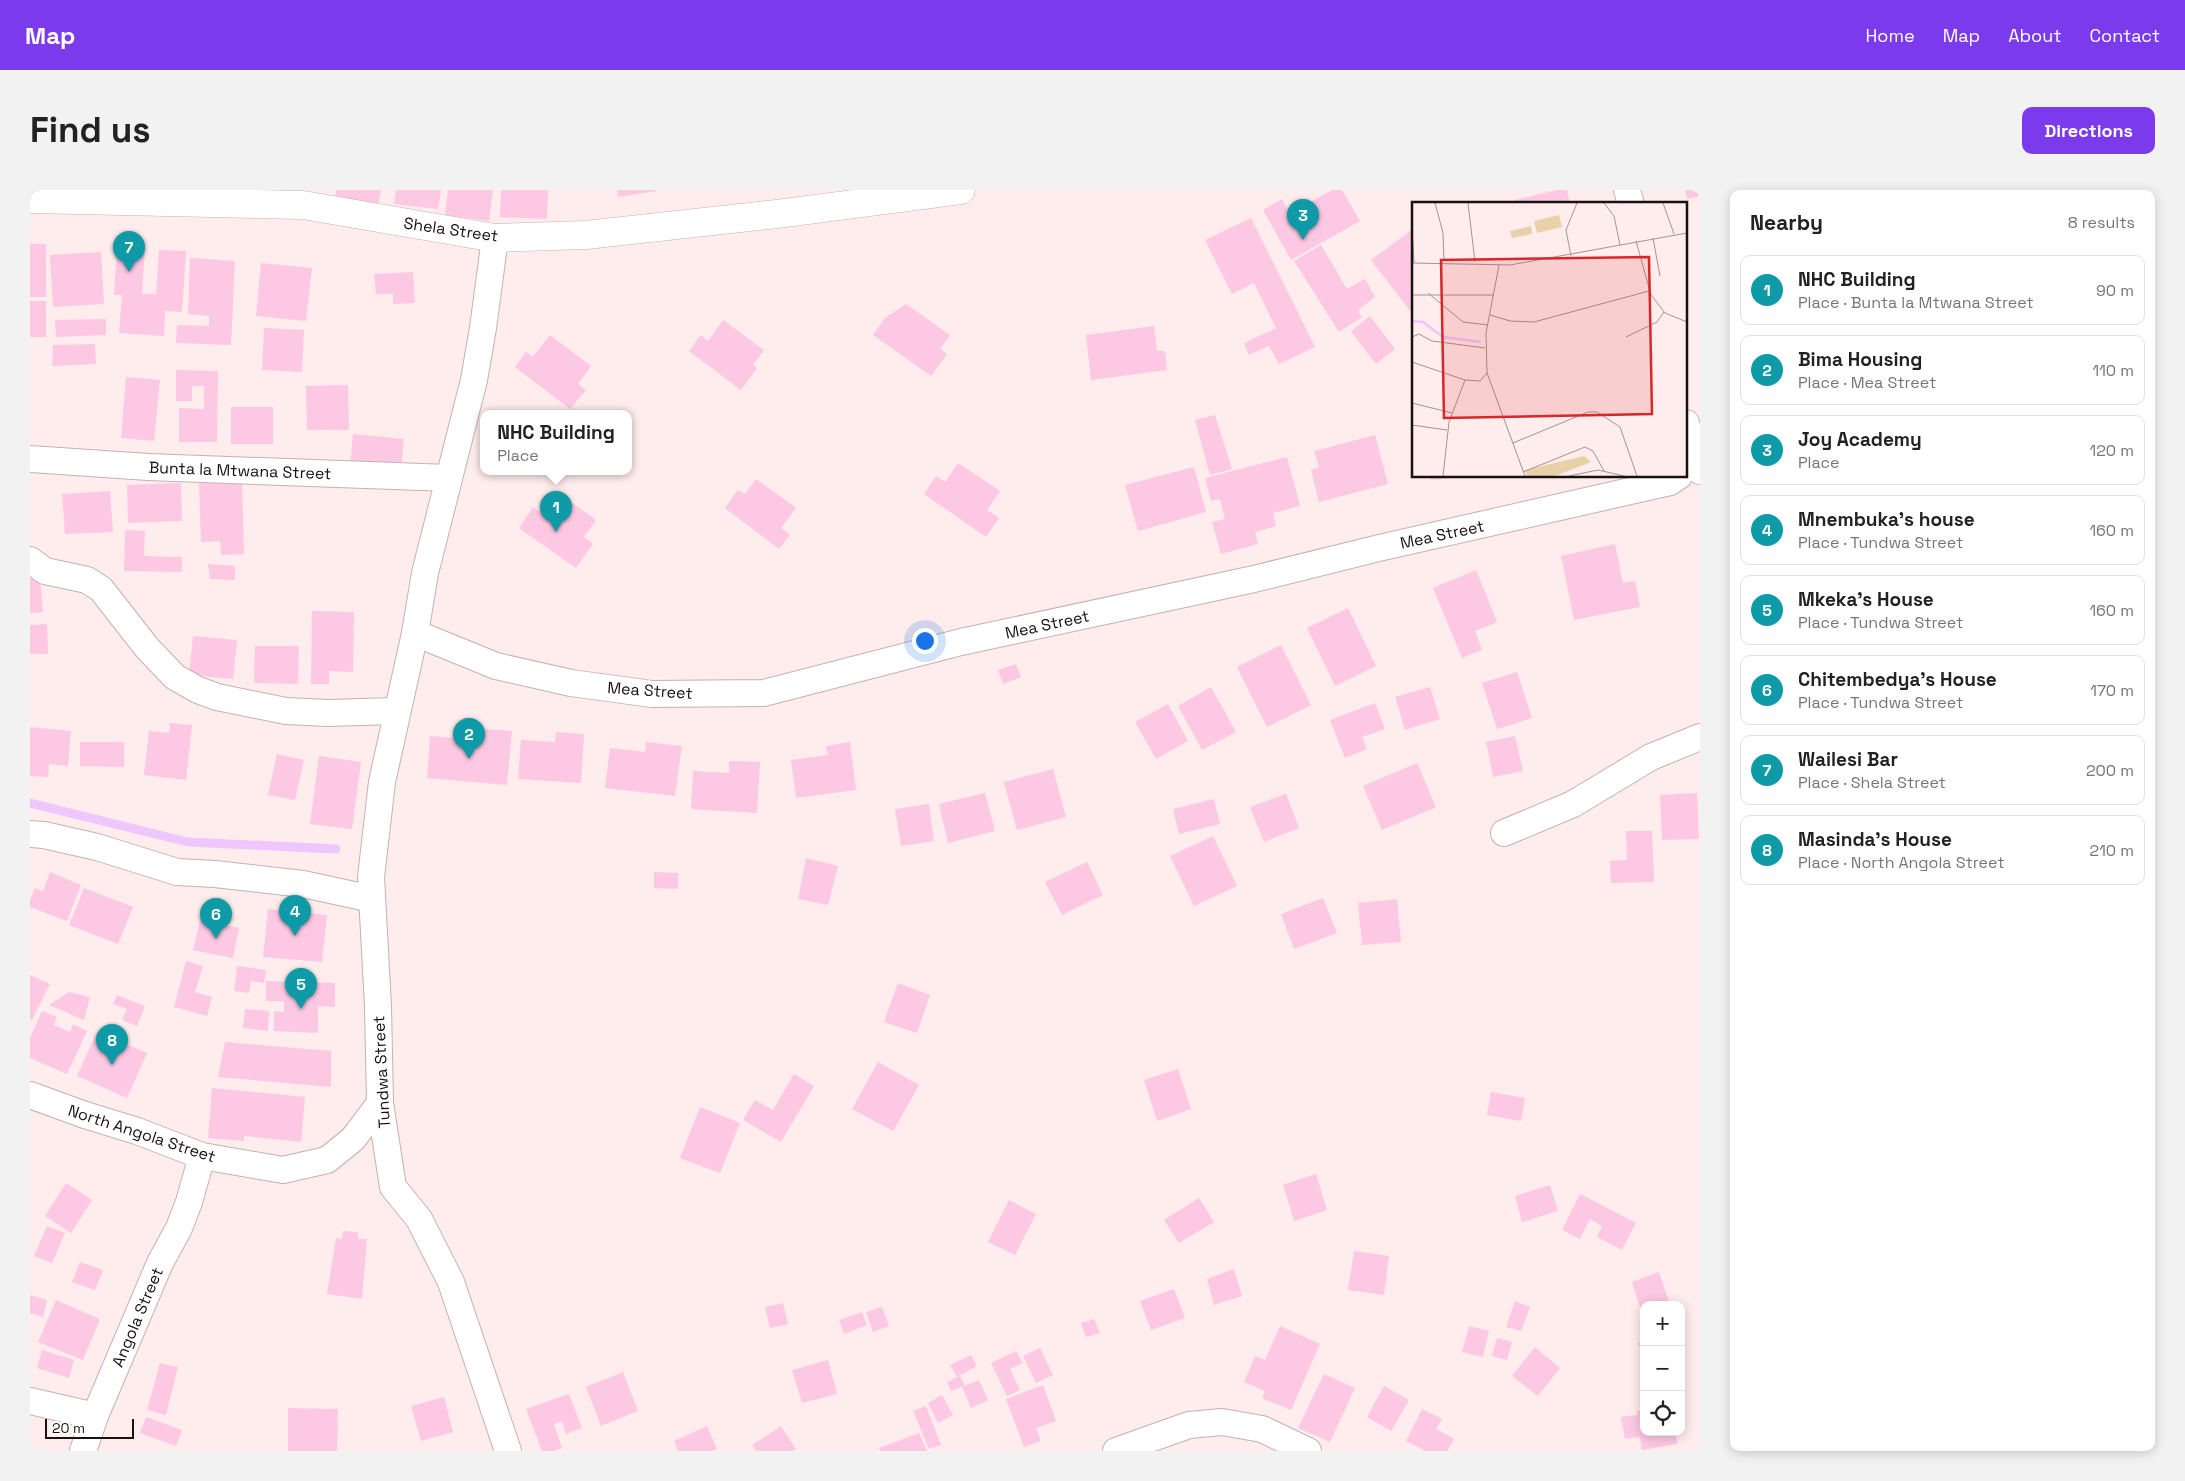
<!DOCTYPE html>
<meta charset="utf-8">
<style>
:root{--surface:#fff;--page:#f2f2f2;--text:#222;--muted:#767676;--line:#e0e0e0;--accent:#7c3aed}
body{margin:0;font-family:"Space Grotesk",sans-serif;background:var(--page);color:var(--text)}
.controls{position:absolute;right:15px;bottom:15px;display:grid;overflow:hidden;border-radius:10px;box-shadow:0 2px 12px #0003}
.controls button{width:45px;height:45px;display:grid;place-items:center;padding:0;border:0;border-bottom:1px solid var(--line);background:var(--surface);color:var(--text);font:25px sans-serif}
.scale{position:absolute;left:15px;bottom:12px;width:89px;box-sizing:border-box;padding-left:5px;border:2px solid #171111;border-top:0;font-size:14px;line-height:18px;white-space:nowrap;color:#171111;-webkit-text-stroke:4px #fff;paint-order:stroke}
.you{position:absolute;left:894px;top:450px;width:18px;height:18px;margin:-12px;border:4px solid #fff;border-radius:50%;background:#1a73e8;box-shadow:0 0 0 8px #1a73e833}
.badge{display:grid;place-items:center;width:32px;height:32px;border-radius:50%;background:var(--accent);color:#fff;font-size:16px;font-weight:700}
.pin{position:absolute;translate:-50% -41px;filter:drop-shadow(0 1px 2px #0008)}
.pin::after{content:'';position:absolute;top:26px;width:18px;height:15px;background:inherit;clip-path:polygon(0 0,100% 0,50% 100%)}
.popup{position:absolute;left:450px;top:220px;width:152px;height:65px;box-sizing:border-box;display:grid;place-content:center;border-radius:10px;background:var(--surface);filter:drop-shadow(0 1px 4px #0005);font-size:16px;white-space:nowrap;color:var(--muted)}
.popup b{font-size:19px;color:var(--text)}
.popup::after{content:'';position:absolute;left:50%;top:100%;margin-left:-10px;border:10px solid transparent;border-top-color:var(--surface)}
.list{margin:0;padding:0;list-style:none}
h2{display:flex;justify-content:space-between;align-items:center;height:65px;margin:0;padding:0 20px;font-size:21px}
h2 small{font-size:16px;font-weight:400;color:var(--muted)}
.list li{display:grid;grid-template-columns:32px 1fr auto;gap:15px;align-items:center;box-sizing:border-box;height:70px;margin:0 10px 10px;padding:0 10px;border:1px solid var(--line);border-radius:10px}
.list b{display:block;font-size:19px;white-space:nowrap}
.list p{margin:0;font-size:16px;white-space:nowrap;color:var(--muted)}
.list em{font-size:16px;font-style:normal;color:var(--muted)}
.icon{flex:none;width:28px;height:28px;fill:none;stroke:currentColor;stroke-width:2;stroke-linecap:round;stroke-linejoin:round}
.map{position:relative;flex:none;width:1670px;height:1261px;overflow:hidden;border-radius:10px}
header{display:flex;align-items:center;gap:30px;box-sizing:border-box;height:70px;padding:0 25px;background:var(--accent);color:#fff}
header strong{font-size:24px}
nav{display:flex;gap:28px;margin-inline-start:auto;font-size:18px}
.intro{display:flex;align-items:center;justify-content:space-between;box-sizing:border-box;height:120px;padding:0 30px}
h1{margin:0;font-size:35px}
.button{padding:12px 22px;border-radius:10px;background:var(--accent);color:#fff;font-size:18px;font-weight:700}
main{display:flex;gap:30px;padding:0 30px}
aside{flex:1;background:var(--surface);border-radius:10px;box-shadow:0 2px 12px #0003}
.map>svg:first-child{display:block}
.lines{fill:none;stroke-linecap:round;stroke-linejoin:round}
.stream{stroke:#eec7ff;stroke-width:9}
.building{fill:#fdc8e3}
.street-casing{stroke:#c4b2b2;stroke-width:28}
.secondary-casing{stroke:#c4b2b2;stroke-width:29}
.street{stroke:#fff;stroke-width:26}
.secondary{stroke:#fff;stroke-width:28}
.labels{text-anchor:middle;stroke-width:4;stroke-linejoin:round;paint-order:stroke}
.street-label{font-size:16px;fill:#171111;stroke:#fff}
.inset-river{fill:none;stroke:#eec7ff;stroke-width:2.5}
.inset-road{fill:none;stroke:#a29494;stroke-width:1}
.view{fill:#d62828;fill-opacity:0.15;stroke:#d62828;stroke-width:2.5}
.inset-edge{fill:none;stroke:#171111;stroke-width:2.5}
</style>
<header>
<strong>Map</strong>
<nav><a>Home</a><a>Map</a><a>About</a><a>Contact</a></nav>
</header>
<div class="intro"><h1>Find us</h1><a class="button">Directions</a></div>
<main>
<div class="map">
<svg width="1670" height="1261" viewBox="0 0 1670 1261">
<rect width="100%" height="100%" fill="#ffecec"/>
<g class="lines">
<path class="stream" d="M0 613 158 652 306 659"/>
</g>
<g class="building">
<path d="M306 0H351L348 15 305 7Z"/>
<path d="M366 0H411L408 19 364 14Z"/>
<path d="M418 0H463L459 31 415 25Z"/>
<path d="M471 0H518L517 29 470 27Z"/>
<path d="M587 0H627V1L588 7Z"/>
<path d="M1302 0H1312L1330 31 1261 70 1233 20 1252 9 1260 24Z"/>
<path d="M1527 0H1537L1540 14H1485V10Z"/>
<path d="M1655 0H1670V6L1657 9Z"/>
<path d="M1221 28 1285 157 1249 174 1239 156 1219 165 1214 153 1246 138 1224 93 1202 104 1175 50Z"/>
<path d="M1384 38V126L1341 70Z"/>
<rect x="0" y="54" width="16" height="53"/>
<path d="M1291 55 1317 99 1335 89 1345 107 1328 120 1332 127 1309 142 1264 71Z"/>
<path d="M87 57 115 59 112 104H126L129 60 156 61 152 122 135 121 134 146 89 143 92 105H84Z"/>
<path d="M71 62 74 114 23 117 20 65Z"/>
<path d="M160 68 205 71 201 155 146 153 147 135 179 136V126L158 124Z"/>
<path d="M231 73 282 78 276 131 226 126Z"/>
<path d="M383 82 385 113 363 114V104H346L344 84Z"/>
<rect x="0" y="111" width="16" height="36"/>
<path d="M876 114 920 145 910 159 917 164 901 186 843 145 855 128Z"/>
<path d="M1340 126 1365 159 1346 174 1321 141Z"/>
<path d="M76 129V145L26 147 25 130Z"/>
<path d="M693 130 734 160 723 175 727 178 711 200 659 161 671 145 678 151Z"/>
<path d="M1124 136 1127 161H1135L1137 180 1061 190 1056 145Z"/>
<path d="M234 138 274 140 272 182 232 180Z"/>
<path d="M520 145 561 176 548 194 556 200 540 219 485 177 496 162 503 167Z"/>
<path d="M65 154 66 174 22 176 23 155Z"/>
<path d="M146 180 188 181 187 252H149V218L174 219V196H162V211H146Z"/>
<path d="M96 187 130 190 124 251 91 248Z"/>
<path d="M318 195 319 240H277L276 196Z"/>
<rect x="201" y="217" width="42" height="37"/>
<path d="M1185 225 1202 279 1180 285 1165 230Z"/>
<path d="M323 244 374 249 371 280 320 276Z"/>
<path d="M1345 245 1358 294 1289 312 1281 280 1289 277 1284 261Z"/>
<path d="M1257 267 1270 316 1243 323 1246 336 1225 342 1228 354 1191 364 1182 332 1195 329 1190 309 1181 311 1175 288Z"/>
<path d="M928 273 970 301 957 320 969 328 956 347 894 304 906 286 915 292Z"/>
<path d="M1164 277 1176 322 1108 341 1095 295Z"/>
<path d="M1400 286H1420L1421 288 1401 290Z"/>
<path d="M726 289 766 318 751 338 760 345 749 359 695 318 708 300 715 304Z"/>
<path d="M212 291 214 364 191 365 190 351 171 352 169 293Z"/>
<path d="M151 293 152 331 98 333 97 295Z"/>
<path d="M80 301 83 342 35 344 32 304Z"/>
<path d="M527 302 566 330 554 347 563 354 546 378 489 338 503 317 512 323Z"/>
<path d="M95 340 115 341 114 366 152 367V382L94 381Z"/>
<path d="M1585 354 1593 393 1605 391 1610 417 1544 430 1531 366Z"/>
<path d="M178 374 205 376V390L180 389Z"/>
<path d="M1446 380 1467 432 1445 441 1452 460 1432 468 1403 398Z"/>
<path d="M0 387H10L13 422 0 423Z"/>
<path d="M1318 418 1346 476 1305 496 1277 438Z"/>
<path d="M282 421 324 422 323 482 299 481V494H281Z"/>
<path d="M17 434 18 464H0V435Z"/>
<path d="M163 446 207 450 203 489 159 485Z"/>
<path d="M1251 455 1281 515 1237 537 1207 477Z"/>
<path d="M225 456H269L268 494 224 493Z"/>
<path d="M986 474 991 487 973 494 968 480Z"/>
<path d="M1487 482 1502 528 1467 539 1452 493Z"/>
<path d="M1181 497 1206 542 1172 560 1148 516Z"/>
<path d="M1400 497 1410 529 1375 540 1365 507Z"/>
<path d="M1345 513 1355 539 1332 547 1337 559 1315 568 1300 530Z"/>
<path d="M1138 514 1158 551 1126 569 1105 532Z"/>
<path d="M140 533 162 535 156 590 114 585 119 541 139 543Z"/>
<path d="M0 537 41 541 38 576 19 574 18 587 0 586Z"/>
<path d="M453 539 482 541 477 595 397 588 400 546 451 550Z"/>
<path d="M526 542 554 544 551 593 488 589 491 550 525 552Z"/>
<path d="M1485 546 1493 581 1463 587 1456 552Z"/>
<path d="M50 552H94V577L50 576Z"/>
<path d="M616 552 652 556 645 606 575 598 580 558 615 562Z"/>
<path d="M820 552 826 600 766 608 761 570 798 565 796 556Z"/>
<path d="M247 564 274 570 265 610 238 605Z"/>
<path d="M289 566 331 572 322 639 280 634Z"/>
<path d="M699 571 730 572 727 623 661 619 663 581 699 583Z"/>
<path d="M1387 573 1406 617 1352 640 1333 596Z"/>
<path d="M1023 579 1036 627 987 640 974 592Z"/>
<path d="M955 603 965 641 918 653 909 614Z"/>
<path d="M1667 603 1669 649 1632 650 1630 605Z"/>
<path d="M1256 604 1269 638 1234 652 1220 617Z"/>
<path d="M1184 609 1190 634 1149 644 1143 619Z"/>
<path d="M899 614 904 651 871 656 865 619Z"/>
<path d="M1596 641H1622L1624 692 1581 693 1580 671 1597 670Z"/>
<path d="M1183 646 1207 696 1164 716 1140 666Z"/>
<path d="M776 668 808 676 798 715 768 709Z"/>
<path d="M1057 672 1073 705 1032 725 1015 692Z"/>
<path d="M20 682 51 695 37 731 0 717V710L5 698 13 701Z"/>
<path d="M624 682 648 683V699L624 698Z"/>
<path d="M54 698 103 717 88 754 39 735Z"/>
<path d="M1293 708 1307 743 1264 759 1251 724Z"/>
<path d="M1367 709 1371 752 1332 755 1328 713Z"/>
<path d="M238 719 297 725 292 772 233 767Z"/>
<path d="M172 721 190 724 188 734 209 738 203 768 163 760Z"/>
<path d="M156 771 173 776 165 802 182 807 177 826 144 817Z"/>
<path d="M207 776 236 780 234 793 221 791 219 803 204 801Z"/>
<path d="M0 785 20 794 2 830 0 829Z"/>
<path d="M236 791 305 793V817L288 816V843L244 841V821L254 822V811H236Z"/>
<path d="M868 793 900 805 887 843 854 832Z"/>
<path d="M39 802 60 807 54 830 19 815Z"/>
<path d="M87 805 115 816 107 836 92 830 97 819 83 814Z"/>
<path d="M215 819 239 821 238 841 213 838Z"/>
<path d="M12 821 27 827 24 835 40 842 43 834 57 841 37 884 0 868V848Z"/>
<path d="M67 842 117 863 97 908 47 886Z"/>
<path d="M195 852 301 861V897L188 887Z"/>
<path d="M848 872 889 895 863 941 822 919Z"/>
<path d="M1148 879 1161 919 1127 931 1114 890Z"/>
<path d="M764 884 784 896 751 952 713 930 725 910 743 920Z"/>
<path d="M182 898 275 907 271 952 214 946V951L178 948Z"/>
<path d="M1461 902 1495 908 1491 931 1457 925Z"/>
<path d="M670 917 710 933 690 983 650 968Z"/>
<path d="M1286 984 1297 1020 1264 1031 1253 995Z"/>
<path d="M36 993 62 1010 41 1043 15 1026Z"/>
<path d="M1520 995 1528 1021 1492 1032 1485 1006Z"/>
<path d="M1550 1004 1606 1033 1592 1060 1567 1047 1572 1036 1560 1029 1550 1049 1532 1040Z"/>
<path d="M1169 1008 1184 1032 1149 1053 1134 1030Z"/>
<path d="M979 1010 1006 1024 985 1065 958 1052Z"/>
<path d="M17 1036 35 1043 22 1073 4 1066Z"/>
<path d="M313 1041 328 1042V1049H337L332 1109 297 1104 306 1048 312 1049Z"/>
<path d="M1324 1061 1359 1066 1354 1105 1318 1100Z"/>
<path d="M50 1072 73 1080 65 1100 42 1092Z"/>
<path d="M1204 1079 1212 1106 1184 1115 1177 1089Z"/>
<path d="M1629 1082 1640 1115H1614L1613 1127 1602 1092Z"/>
<path d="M1144 1099 1155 1128 1121 1140 1110 1111Z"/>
<path d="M0 1105 17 1110 13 1127 0 1123Z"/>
<path d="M26 1110 70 1129 53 1170 8 1152Z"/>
<path d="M1485 1111 1500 1117 1491 1141 1476 1137Z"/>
<path d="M753 1113 758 1134 740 1138 735 1117Z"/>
<path d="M852 1117 859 1136 843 1142 836 1122Z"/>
<path d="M832 1122 837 1135 814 1144 809 1130Z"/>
<path d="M1064 1129 1070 1143 1056 1147 1051 1133Z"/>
<path d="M1250 1136 1290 1154 1261 1220 1232 1208 1235 1201 1214 1192 1225 1166 1235 1170Z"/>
<path d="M1439 1136 1459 1141 1453 1167 1432 1162Z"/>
<path d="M1467 1148 1482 1152 1477 1170 1462 1166Z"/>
<path d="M1614 1151V1166L1608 1153Z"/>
<path d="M1505 1157 1530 1178 1508 1206 1482 1186Z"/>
<path d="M1010 1158 1023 1185 1006 1193 993 1166Z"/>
<path d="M12 1160 44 1170 39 1188 7 1178Z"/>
<path d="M986 1161 993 1173 980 1179 990 1200 977 1206 961 1173Z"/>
<path d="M941 1165 947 1176 927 1187 920 1175Z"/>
<path d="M798 1170 807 1204 772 1213 762 1180Z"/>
<path d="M130 1173 148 1177 136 1225 117 1220Z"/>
<path d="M593 1182 608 1221 571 1236 556 1197Z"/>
<path d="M1294 1184 1325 1198 1300 1252 1268 1238Z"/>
<path d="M930 1186 935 1195 921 1201 917 1192Z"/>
<path d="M949 1190 958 1210 941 1218 932 1197Z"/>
<path d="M1013 1195 1026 1231 1006 1238 1011 1251 994 1257 976 1209Z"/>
<path d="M1354 1196 1379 1210 1361 1241 1337 1227Z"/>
<path d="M539 1204 552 1238 536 1244 532 1231 524 1234 532 1258 524 1261H512L496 1219Z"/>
<path d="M912 1205 923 1225 908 1233 898 1213Z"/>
<path d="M414 1207 423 1242 391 1251 381 1216Z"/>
<path d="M896 1216 911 1255 899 1259 883 1221Z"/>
<path d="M258 1218 308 1219 307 1261H258Z"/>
<path d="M1392 1219 1412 1229 1406 1239 1424 1249 1417 1261H1396L1376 1251Z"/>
<path d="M1614 1220V1242H1646L1647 1254 1612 1260 1610 1247 1595 1249 1591 1227 1607 1225V1221Z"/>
<path d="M116 1227 152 1240 146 1256 110 1243Z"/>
<path d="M677 1236 687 1259 682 1261H648L644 1251Z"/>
<path d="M751 1236 766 1259 762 1261H726L722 1255Z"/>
<path d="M889 1243 897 1261H850L849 1258Z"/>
</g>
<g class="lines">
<g class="street-casing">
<g id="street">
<path d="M1597 0 1601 14"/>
<path d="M465 48 453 138 444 190 395 383 385 443 352 592 341 687 348 816 350 913 363 997 389 1029 421 1092 478 1261"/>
<path d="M1656 233 1670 281"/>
<path d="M0 269 118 277 419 288"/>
<path d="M0 370 15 381 57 390 71 399 118 459 145 487 168 500 187 507 256 521 298 523 366 521"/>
<path d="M385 443 466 476 541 493 622 504 734 503 931 452 1224 389 1349 358 1640 292 1649 286"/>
<path d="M1474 643 1543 614 1621 567 1670 547"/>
<path d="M0 644 14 645 67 657 147 682 185 684 273 694 342 709"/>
<path d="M0 905 55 925 107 941 172 966 253 980 297 970 323 949 350 913"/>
<path d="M0 1211 65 1226"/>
<path d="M53 1261 65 1226 130 1073 149 1038 159 1012 172 966"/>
<path d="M1086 1261 1159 1235 1192 1232 1232 1239 1278 1261"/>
</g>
</g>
<g class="secondary-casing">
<path id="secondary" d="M0 9 273 15 465 48 556 45 747 24 931 0"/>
</g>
<use href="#street" class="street"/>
<use href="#secondary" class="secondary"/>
</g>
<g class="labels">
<g class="street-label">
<text transform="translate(421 39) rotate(8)" y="6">Shela Street</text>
<text transform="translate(210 280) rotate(2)" y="6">Bunta la Mtwana Street</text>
<text transform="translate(1412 344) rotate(-12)" y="6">Mea Street</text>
<text transform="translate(1017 434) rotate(-12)" y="6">Mea Street</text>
<text transform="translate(620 500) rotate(4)" y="6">Mea Street</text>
<text transform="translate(351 882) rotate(-93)" y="6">Tundwa Street</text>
<text transform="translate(112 943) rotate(18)" y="6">North Angola Street</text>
<text transform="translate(107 1127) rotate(-67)" y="6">Angola Street</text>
</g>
</g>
<g transform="translate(1382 12)">
<rect width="275" height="275" fill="#ffecec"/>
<path d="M147 13 150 25 125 31 122 19ZM119 24 120 32 100 36 98 29ZM172 254 179 260 143 274H115L113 268Z" fill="#e8d0a9"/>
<path class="inset-river" d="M0 119 11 120 31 135 69 140"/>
<path class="inset-road" d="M23 1 31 31 32 59M56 1 63 60M192 1 202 14 208 43M251 1 262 32M0 27 2 61M241 36 248 74M224 39 239 93 253 111 275 120M159 54 154 28 165 1M0 61 98 63 275 31M87 63 74 131 75 171 113 274M16 91 51 120 76 123M0 93H82M78 113 98 119 122 120 237 89M0 135 7 132 20 139 73 146M214 135 245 120 252 110M0 160 53 178 68 179 75 171M0 201 40 211M0 223 35 228M101 241 176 210H185L208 225 225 274M111 270 173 245 181 249 192 269M31 274 37 220 53 178M157 274 186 268 212 274"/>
<path class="view" d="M237 55 240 212 32 216 29 58Z"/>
<rect width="275" height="275" class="inset-edge"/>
</g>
</svg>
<div class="controls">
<button>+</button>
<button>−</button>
<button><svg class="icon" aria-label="locate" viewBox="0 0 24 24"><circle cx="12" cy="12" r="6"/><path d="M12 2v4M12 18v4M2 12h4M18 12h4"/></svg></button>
</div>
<div class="scale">20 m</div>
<div class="you"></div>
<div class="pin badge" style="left:526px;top:342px;background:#0f9aa8">1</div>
<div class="popup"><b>NHC Building</b>Place</div>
<div class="pin badge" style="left:439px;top:569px;background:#0f9aa8">2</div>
<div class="pin badge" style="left:1273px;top:50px;background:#0f9aa8">3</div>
<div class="pin badge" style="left:265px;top:746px;background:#0f9aa8">4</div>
<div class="pin badge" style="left:271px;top:819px;background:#0f9aa8">5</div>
<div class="pin badge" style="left:186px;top:749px;background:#0f9aa8">6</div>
<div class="pin badge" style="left:99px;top:82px;background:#0f9aa8">7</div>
<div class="pin badge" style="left:82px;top:875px;background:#0f9aa8">8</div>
</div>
<aside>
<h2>Nearby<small>8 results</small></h2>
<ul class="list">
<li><span class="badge" style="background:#0f9aa8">1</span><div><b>NHC Building</b><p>Place · Bunta la Mtwana Street</p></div><em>90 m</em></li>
<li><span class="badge" style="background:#0f9aa8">2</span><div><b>Bima Housing</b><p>Place · Mea Street</p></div><em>110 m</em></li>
<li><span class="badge" style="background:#0f9aa8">3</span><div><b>Joy Academy</b><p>Place</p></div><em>120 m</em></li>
<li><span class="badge" style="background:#0f9aa8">4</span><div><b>Mnembuka's house</b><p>Place · Tundwa Street</p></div><em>160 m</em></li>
<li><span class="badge" style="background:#0f9aa8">5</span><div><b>Mkeka's House</b><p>Place · Tundwa Street</p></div><em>160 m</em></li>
<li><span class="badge" style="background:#0f9aa8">6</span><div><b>Chitembedya's House</b><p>Place · Tundwa Street</p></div><em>170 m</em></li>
<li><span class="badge" style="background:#0f9aa8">7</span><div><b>Wailesi Bar</b><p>Place · Shela Street</p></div><em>200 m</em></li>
<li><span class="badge" style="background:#0f9aa8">8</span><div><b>Masinda's House</b><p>Place · North Angola Street</p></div><em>210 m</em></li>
</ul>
</aside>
</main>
